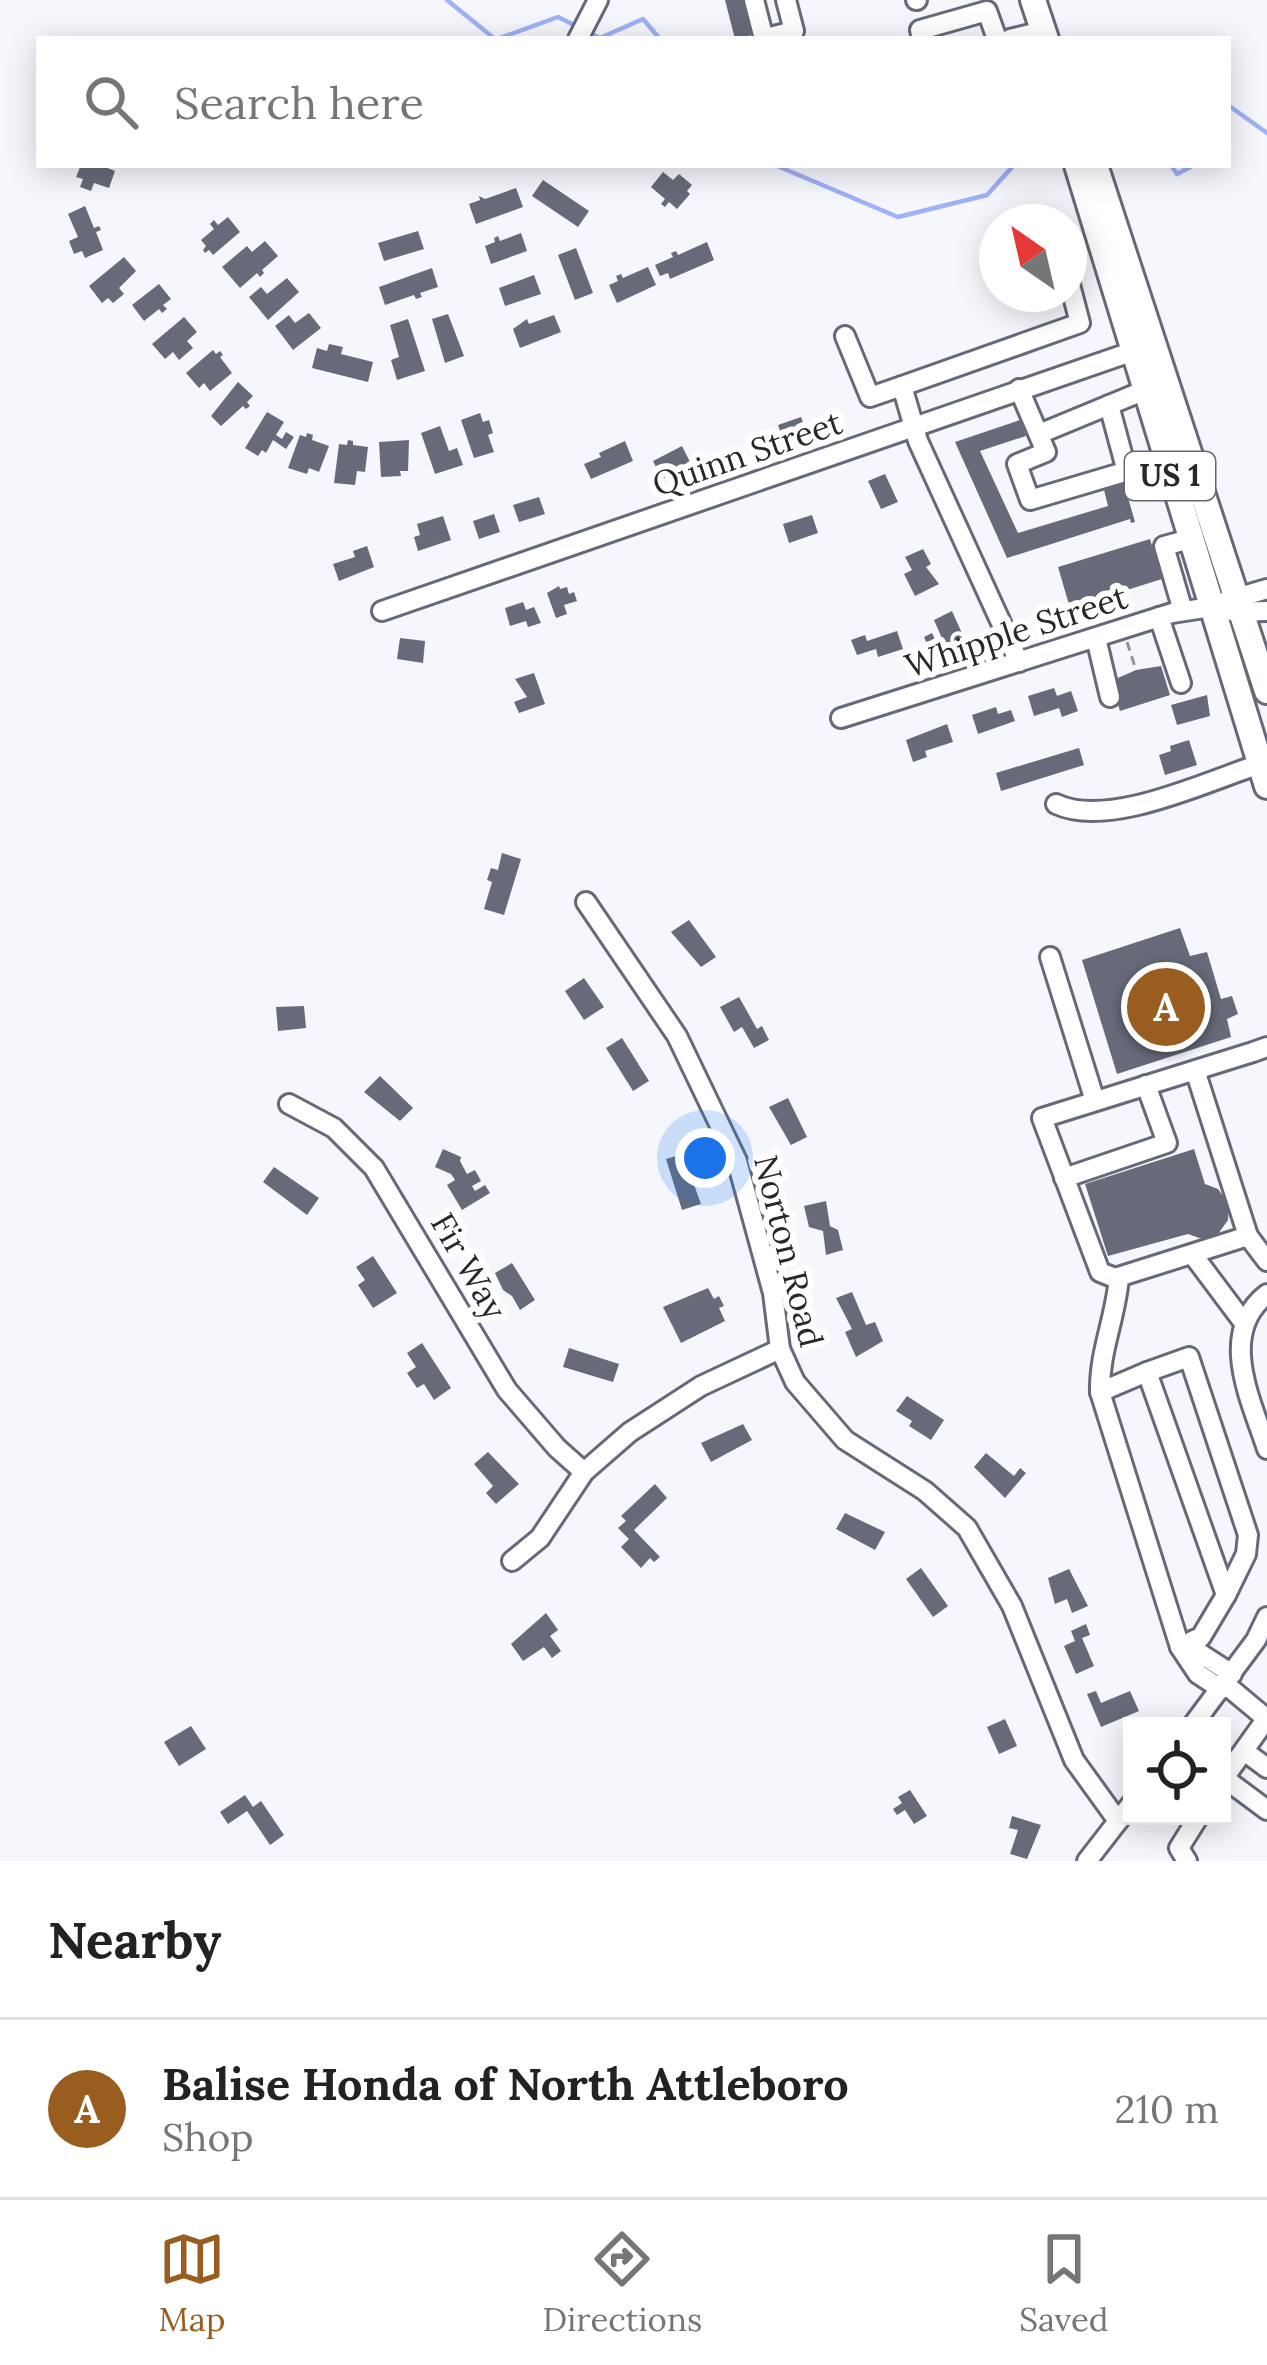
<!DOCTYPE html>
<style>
:root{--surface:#fff;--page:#f2f2f2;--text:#222;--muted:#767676;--line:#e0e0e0;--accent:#995e1f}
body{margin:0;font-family:Lora,serif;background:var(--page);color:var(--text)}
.controls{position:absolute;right:36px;bottom:36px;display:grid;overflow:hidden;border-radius:0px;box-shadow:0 6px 30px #0003}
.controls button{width:108px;height:108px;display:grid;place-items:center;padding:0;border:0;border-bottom:3px solid var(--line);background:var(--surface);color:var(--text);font:60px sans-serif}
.compass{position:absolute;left:979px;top:204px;width:108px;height:108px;border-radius:50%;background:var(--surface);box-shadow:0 6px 30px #0003;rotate:326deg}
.you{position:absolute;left:705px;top:1158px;width:42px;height:42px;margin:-30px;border:9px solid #fff;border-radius:50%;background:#1a73e8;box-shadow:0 0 0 18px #1a73e833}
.badge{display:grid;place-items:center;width:78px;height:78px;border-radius:50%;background:var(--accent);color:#fff;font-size:39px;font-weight:700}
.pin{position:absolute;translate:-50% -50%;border:6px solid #fff;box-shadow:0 3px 12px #0006}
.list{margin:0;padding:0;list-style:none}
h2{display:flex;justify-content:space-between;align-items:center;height:156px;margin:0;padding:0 48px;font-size:51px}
h2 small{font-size:39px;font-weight:400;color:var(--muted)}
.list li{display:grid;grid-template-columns:78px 1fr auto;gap:36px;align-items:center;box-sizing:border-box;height:180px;padding:0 48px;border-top:3px solid var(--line)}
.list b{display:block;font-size:45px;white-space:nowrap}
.list p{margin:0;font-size:39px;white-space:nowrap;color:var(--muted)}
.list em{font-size:39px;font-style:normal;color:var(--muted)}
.icon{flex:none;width:66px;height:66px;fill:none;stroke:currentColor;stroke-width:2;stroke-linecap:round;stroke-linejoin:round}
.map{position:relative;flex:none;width:1267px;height:1861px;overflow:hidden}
.search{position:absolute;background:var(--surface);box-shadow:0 6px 30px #0003;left:36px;right:36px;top:36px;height:132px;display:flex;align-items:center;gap:30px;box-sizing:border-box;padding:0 42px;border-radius:0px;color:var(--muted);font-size:45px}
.sheet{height:336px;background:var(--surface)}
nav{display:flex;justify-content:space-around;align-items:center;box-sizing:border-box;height:168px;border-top:3px solid var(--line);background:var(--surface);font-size:33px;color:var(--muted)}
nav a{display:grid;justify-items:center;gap:6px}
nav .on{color:var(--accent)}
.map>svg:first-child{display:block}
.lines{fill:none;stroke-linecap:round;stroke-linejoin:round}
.stream{stroke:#9fb1f7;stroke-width:4.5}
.building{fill:#676b79}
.minor-casing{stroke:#666a78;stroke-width:24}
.major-casing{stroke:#666a78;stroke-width:30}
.path{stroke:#909298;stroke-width:3;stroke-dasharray:9 6;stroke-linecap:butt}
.minor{stroke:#fff;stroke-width:18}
.major{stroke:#fff;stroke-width:24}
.labels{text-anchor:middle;stroke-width:12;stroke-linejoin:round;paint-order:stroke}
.shield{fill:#fff;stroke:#67686d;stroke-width:3}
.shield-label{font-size:30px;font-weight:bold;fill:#26282e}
.street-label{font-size:33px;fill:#26282e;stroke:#fff}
</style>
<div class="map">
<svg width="1267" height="1861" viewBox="0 0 1267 1861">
<rect width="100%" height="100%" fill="#f5f7fd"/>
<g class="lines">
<g class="stream">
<path d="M447 0 495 39"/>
<path d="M586 31 600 38 643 19 660 39"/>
<path d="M497 39 558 17 576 26"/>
<path d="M1228 105 1267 133"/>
<path d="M775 165 898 217 987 195 1014 165"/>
<path d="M1171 165 1177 174 1194 165"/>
</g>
</g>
<g class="building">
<path d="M725 0H748L756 34 735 39Z"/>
<path d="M81 165H100L115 171 109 188 94 183 91 191 80 187 83 179 76 177Z"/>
<path d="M663 172 673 180 679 174 692 185 687 191 690 194 677 209 669 202 665 207 661 204 665 199 651 187Z"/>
<path d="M543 180 589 211 578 227 532 196Z"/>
<path d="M516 188 523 207 476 224 469 204 480 200 479 196 485 199Z"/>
<path d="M85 206 94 228 99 226 101 230 96 232 103 250 85 258 82 251 74 254 69 241 78 237 68 214Z"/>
<path d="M228 217 240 232 213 255 209 250 205 253 203 250 206 246 201 240 214 229 210 224 214 220 218 225Z"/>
<path d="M418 231 424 249 384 261 378 243Z"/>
<path d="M521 233 527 251 491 264 485 246 495 242 494 238 498 236 500 241Z"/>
<path d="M265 241 278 256 262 270 264 273 260 277 257 273 240 288 222 267 247 246 252 252Z"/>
<path d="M707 242 714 260 670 279 668 273 660 276 655 265 673 257 671 253 676 251 678 255Z"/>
<path d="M576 248 593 293 575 300 558 255Z"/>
<path d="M124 257 136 271 119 288 124 294 113 303 108 298 102 303 89 286Z"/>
<path d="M648 267 656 285 617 303 609 285 618 281 616 276 621 274 623 278Z"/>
<path d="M432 268 438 287 420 293 422 297 416 299 414 295 385 305 379 287Z"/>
<path d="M534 275 541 294 505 306 499 288Z"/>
<path d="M287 278 299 292 268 320 249 297 261 287 267 294Z"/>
<path d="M159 284 171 299 163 305 167 309 162 313 159 309 144 321 132 305Z"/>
<path d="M309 313 321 328 293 350 275 326 289 315 295 323Z"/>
<path d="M448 314 464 356 445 363 432 319Z"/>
<path d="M554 315 561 332 520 348 513 329 527 319 529 324Z"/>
<path d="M184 317 197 332 187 341 193 348 179 360 173 352 165 359 152 344Z"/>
<path d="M408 319 425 371 397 380 391 360 399 357 390 325Z"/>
<path d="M329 344 343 347 341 354 373 362 368 382 312 368 317 348 327 351Z"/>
<path d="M213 350 216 354 220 351 223 355 220 357 232 373 210 391 204 383 199 388 186 373Z"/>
<path d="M238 382 253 396 247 402 250 406 246 409 243 406 221 426 211 416Z"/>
<path d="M267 412 284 422 276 435 282 439 286 432 294 437 286 449 273 440 266 453 262 450 258 456 245 448Z"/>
<path d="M480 413 483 422 489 420 493 433 488 435 494 452 474 458 461 420Z"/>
<path d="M801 417 808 435 795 440 797 446 787 450 778 425Z"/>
<path d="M1020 420 1026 436 980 451 1018 533 1108 506 1104 490 1123 480 1135 522 1131 523 1130 519 1007 558 955 442Z"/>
<path d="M440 426 449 451 457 448 463 465 435 474 421 433Z"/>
<path d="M307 433 313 435 312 440 329 446 319 472 309 468 307 474 288 468 300 435 306 437Z"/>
<path d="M348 440 353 441V445L368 447 365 472 357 471 355 485 334 483 339 444 347 445Z"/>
<path d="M409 440 408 471H400L401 476 381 477 379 442Z"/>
<path d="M625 441 633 461 591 479 584 464 601 457 599 453Z"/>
<path d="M682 446 691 464 662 479 653 461Z"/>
<path d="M885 474 898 502 881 509 868 481Z"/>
<path d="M539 497 545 514 519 522 513 505Z"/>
<path d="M494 514 500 532 479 539 473 521Z"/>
<path d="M812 515 818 533 789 543 783 524Z"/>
<path d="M443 516 451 540 418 551 414 537 420 535 417 524Z"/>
<path d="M1150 539 1162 579 1070 608 1058 567Z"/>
<path d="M367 546 374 567 339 581 333 564 355 557 353 551Z"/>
<path d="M923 549 931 564 926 567 939 584 915 596 904 574 912 570 905 557Z"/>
<path d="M559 586 560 589 567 587 569 594 574 592 577 601 564 605 567 614 556 618 547 593Z"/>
<path d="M523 602 526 610 534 607 541 623 528 627 526 621 510 626 505 608Z"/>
<path d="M952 611 965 640 948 648 945 641 931 653 924 637 932 633 935 639 941 636 934 620Z"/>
<path d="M897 631 903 649 878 657 876 649 857 655 851 640 865 635 867 641Z"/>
<path d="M400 638 425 641 423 663 397 659Z"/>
<path d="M1161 666 1170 695 1120 711 1111 681 1136 670Z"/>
<path d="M534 673 545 704 519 713 514 702 527 697 515 679Z"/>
<path d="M1054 688 1057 696 1071 691 1078 711 1062 717 1059 708 1034 716 1028 696Z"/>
<path d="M1207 695 1210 716 1177 725 1171 705Z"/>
<path d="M996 707 998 714 1011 710 1015 721 978 734 972 715Z"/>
<path d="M947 724 953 742 925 751 927 757 913 762 906 740Z"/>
<path d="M1189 740 1197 765 1165 775 1159 755 1171 751 1170 746Z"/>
<path d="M1079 748 1084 765 1001 791 996 773Z"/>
<path d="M502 853 521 859 504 915 484 909 492 882 487 880 491 868 498 870Z"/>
<path d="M689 920 716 957 701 967 671 932Z"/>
<path d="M1180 928 1190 956 1207 952 1221 999 1232 996 1238 1014 1227 1019 1231 1037 1117 1074 1082 960Z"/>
<path d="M584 978 604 1007 584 1020 565 991Z"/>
<path d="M739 997 757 1029 762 1026 769 1040 754 1048 742 1027 734 1032 720 1007Z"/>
<path d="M304 1006 306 1028 278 1031 276 1007Z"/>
<path d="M622 1038 649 1081 633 1091 606 1048Z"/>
<path d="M380 1076 413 1108 400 1121 364 1092Z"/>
<path d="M788 1098 807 1137 791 1145 769 1107Z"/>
<path d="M443 1149 461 1157 460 1161 467 1174 475 1170 481 1181 472 1186 475 1191 485 1185 490 1193 462 1210 447 1185 455 1180 451 1174 435 1167Z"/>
<path d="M1194 1149 1205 1184 1218 1189 1229 1204 1228 1220 1218 1234 1202 1239 1188 1234 1108 1256 1085 1184Z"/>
<path d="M683 1154 701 1204 682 1210 666 1159Z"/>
<path d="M274 1167 319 1198 307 1215 263 1182Z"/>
<path d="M826 1201 830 1226 838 1230 843 1250 826 1255 823 1231 809 1227 804 1206Z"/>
<path d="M373 1256 397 1293 373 1308 358 1285 365 1280 356 1267Z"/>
<path d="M512 1263 535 1300 520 1310 512 1296 503 1290 495 1273Z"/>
<path d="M708 1288 714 1299 719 1296 724 1306 719 1308 725 1321 681 1343 663 1307Z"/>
<path d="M852 1292 866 1325 875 1322 883 1341 856 1357 845 1332 852 1329 836 1298Z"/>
<path d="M422 1343 451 1388 434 1400 424 1384 417 1388 407 1373 416 1367 407 1353Z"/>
<path d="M569 1348 619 1364 613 1382 563 1367Z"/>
<path d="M907 1396 944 1420 931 1440 909 1426 912 1421 896 1411Z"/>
<path d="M743 1424 752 1440 711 1462 701 1443Z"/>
<path d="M488 1452 519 1484 496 1504 486 1493 493 1486 474 1464Z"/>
<path d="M986 1453 1014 1476 1020 1468 1026 1473 1005 1498 974 1467Z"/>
<path d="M655 1484 667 1498 634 1530 660 1557 654 1562 650 1558 641 1568 621 1547 629 1539 618 1528 626 1521 621 1516Z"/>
<path d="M845 1513 885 1532 875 1550 836 1529Z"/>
<path d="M921 1568 948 1606 933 1617 906 1579Z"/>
<path d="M1069 1569 1088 1606 1072 1613 1067 1599 1055 1604 1048 1578Z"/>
<path d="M546 1613 558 1630 550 1636 561 1651 552 1658 544 1647 523 1661 511 1644Z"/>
<path d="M1086 1624 1090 1635 1082 1638 1094 1666 1076 1674 1064 1646 1075 1641 1071 1631Z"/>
<path d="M1096 1691 1101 1703 1130 1691 1139 1711 1101 1727 1087 1694Z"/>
<path d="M1005 1719 1017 1746 999 1754 987 1727Z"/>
<path d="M191 1726 206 1749 179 1766 164 1742Z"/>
<path d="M910 1790 927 1816 914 1824 905 1810 897 1815 893 1809 902 1803 898 1797Z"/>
<path d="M245 1795 253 1807 261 1801 284 1835 270 1845 247 1811 228 1824 220 1812Z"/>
<path d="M1012 1816 1041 1825 1027 1859 1010 1854 1018 1830 1009 1828Z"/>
</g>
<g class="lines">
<g class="minor-casing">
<g id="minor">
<path d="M754 0 763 35 770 37 794 31 786 0"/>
<path d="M916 0H917"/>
<path d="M578 39 598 0"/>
<path d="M922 39 920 30 987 11 997 39"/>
<path d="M1010 39 1043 31"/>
<path d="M845 336 870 397 902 386 918 441 1019 662"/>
<path d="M902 386 1080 323 1069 281"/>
<path d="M1019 389 1046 452 1017 464 1030 500 1165 460"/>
<path d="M1109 405 1127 472"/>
<path d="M1039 434 1143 391"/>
<path d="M1226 601 1267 589"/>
<path d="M382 611 1131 352"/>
<path d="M1183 611 1164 546 1190 539"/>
<path d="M1234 612 1267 611"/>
<path d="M1159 617 1181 683"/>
<path d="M1096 638 1110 697"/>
<path d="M841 718 1172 613 1211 607"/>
<path d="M1056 804C1109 829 1207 781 1260 764"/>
<path d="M586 902 677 1036 737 1161 773 1293 780 1349 795 1382 845 1440 925 1491 967 1528 1012 1606 1074 1760 1118 1821"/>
<path d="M1050 957 1095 1101"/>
<path d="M1195 1070 1248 1236 1115 1278 1100 1272 1042 1118C1112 1096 1183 1074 1253 1052L1267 1047"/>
<path d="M289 1104 334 1128 374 1168 507 1390 557 1448 584 1472"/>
<path d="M1064 1178 1167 1143 1146 1085"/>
<path d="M1248 1236 1267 1261"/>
<path d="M1193 1255 1244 1323"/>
<path d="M1119 1277C1116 1317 1099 1352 1100 1392L1180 1647 1198 1674 1221 1689"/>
<path d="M1267 1294C1217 1333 1251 1400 1267 1449"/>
<path d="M1147 1372 1189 1357 1248 1535 1246 1554 1226 1595"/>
<path d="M1100 1392 1147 1372 1226 1595 1201 1637 1180 1647"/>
<path d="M512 1561 540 1538 584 1472 630 1432 701 1386 780 1349"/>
<path d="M1194 1640 1198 1652 1232 1674"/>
<path d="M1225 1684 1267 1719"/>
<path d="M1192 1726 1256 1640 1267 1617"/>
<path d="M1244 1751 1267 1768"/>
<path d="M1224 1778 1267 1810"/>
<path d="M1222 1781 1267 1718"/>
<path d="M1087 1861 1132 1803"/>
<path d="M1187 1861 1179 1848 1199 1816"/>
</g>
</g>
<g class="major-casing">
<g id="major">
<path d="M1033 0 1046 39"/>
<path d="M1077 165 1267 786"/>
<path d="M1095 165 1267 691"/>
</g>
</g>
<path class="path" d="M1127 642 1136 670"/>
<use href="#minor" class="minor"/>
<use href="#major" class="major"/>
</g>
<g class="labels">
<rect class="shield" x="1125" y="452" width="90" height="48" rx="9"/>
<g class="shield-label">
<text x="1170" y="486">US 1</text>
</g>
<g class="street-label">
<text transform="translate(747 453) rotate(-19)" y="12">Quinn Street</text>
<text transform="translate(1016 631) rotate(-18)" y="12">Whipple Street</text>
<text transform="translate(789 1251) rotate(76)" y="12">Norton Road</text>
<text transform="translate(469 1266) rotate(60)" y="12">Fir Way</text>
</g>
</g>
</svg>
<div class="controls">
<button><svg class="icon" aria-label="locate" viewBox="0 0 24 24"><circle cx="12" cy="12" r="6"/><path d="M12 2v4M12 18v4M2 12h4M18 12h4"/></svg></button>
</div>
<svg class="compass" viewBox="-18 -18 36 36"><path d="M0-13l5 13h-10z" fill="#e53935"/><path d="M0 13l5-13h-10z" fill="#767676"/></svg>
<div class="you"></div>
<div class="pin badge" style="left:1166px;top:1007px">A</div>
<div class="search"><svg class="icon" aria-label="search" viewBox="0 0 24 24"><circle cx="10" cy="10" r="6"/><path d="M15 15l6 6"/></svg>Search here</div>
</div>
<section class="sheet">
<h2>Nearby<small></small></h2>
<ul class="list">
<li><span class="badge">A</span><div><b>Balise Honda of North Attleboro</b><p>Shop</p></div><em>210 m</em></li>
</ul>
</section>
<nav>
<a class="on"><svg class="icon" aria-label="map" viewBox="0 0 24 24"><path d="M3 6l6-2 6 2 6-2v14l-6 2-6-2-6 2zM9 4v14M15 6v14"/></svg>Map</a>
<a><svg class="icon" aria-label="directions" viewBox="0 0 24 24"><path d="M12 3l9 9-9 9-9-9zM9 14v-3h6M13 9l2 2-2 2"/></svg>Directions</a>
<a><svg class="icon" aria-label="saved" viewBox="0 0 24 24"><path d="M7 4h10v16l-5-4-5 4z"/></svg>Saved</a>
</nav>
